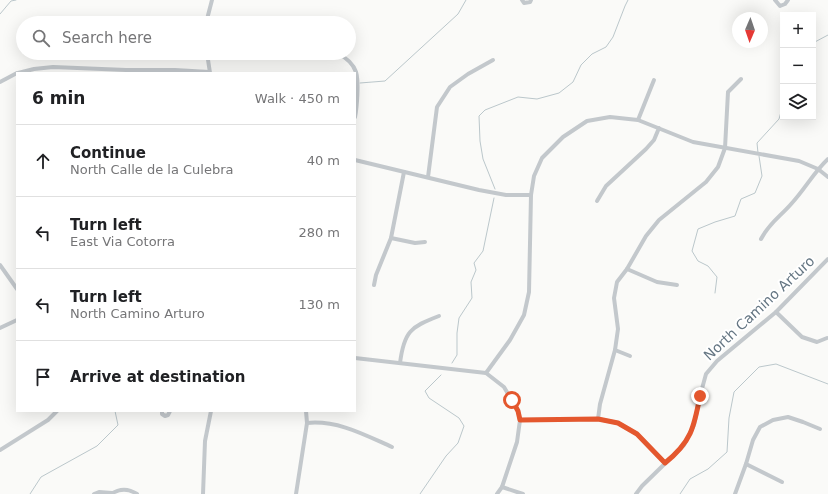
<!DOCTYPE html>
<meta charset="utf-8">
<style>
:root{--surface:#fff;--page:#f6f6f6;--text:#202124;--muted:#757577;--line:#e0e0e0}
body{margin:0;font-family:"DejaVu Sans",sans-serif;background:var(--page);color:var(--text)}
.controls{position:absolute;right:12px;top:12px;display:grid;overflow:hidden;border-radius:0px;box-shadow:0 4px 16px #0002}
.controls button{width:36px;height:36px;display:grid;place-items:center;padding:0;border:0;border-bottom:1px solid var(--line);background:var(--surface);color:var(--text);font:20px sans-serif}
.compass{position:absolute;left:732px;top:12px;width:36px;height:36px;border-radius:50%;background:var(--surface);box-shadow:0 4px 16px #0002;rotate:182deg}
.stop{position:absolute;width:12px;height:12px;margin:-9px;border:3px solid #e4572e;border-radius:50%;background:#fff}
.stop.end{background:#e4572e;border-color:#fff;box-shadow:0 1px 4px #0008}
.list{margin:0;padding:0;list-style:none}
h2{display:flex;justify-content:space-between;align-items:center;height:52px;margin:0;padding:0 16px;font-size:17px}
h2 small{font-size:13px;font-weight:400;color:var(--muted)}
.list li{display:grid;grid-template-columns:26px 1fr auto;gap:12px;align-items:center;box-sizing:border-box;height:72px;padding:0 16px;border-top:1px solid var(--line)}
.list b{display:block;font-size:15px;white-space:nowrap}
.list p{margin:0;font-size:13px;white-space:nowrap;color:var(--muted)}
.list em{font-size:13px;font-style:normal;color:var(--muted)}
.icon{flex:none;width:22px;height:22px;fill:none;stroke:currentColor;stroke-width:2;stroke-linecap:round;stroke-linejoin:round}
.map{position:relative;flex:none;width:828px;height:494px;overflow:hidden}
.search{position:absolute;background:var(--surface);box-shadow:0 4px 16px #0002;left:16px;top:16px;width:340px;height:44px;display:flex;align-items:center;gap:10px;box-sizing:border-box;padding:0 14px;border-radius:22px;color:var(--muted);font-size:15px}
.panel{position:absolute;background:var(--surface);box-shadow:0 4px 16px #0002;left:16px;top:72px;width:340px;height:340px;border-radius:0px}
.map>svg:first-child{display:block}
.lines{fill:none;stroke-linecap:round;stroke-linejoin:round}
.stream{stroke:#bbc7cb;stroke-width:1}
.minor{stroke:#c3c8cc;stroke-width:4}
.route{stroke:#e4572e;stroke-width:5}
.labels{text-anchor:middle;stroke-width:4;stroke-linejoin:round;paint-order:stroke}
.street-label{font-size:14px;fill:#657683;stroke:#fff}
</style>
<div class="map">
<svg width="828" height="494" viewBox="0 0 828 494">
<rect width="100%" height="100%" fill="#fafaf8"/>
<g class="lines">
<g class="stream">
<path d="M0 14 11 1 16 0"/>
<path d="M813 43 828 35"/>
<path d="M360 83 385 81 458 14 466 0"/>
<path d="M758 153 757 143 779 119 783 105"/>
<path d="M495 189 483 159 480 141 479 116 485 110 518 97 537 99 559 93 573 82 581 65 592 54 606 47 613 37 625 6 628 0"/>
<path d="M715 293 717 277 708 266 698 261 692 251 698 229 715 222 735 216 741 199 755 193 762 176 759 156"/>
<path d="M452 363 457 355V333L459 318 472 298 471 282 476 270 474 263 483 251 494 198"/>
<path d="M30 494 41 477 97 446 118 425 115 411"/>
<path d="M420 494 446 456 458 443 464 426 459 418 429 398 425 391 441 375"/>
<path d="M680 494 690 479 708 469 727 452 729 418 734 392 759 367 776 364 828 384"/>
</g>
<g class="minor">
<path d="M522 0 524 3 530 2 531 0"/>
<path d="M775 0 780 6 785 4 788 0"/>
<path d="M206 23 212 0"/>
<path d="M207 53 210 73"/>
<path d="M337 53C345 57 353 63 356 72 359 81 357 107 355 117"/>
<path d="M300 54 303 53"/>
<path d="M18 73 34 69 53 67 126 70H175L209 72"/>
<path d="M0 82 17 73"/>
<path d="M638 120 654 80"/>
<path d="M355 160 479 190 506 195H531"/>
<path d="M428 177 437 107 450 87 468 74 493 60"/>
<path d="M597 201 606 186 646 149 654 140 659 128"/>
<path d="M391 238 415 243 425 242"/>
<path d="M761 239C770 222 780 217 792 203 805 189 814 172 828 159"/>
<path d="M0 265 17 289"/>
<path d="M627 269 657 282 677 285"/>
<path d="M374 285 376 275 391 238 404 172"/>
<path d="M776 312 802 337 817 342 827 338"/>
<path d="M0 328 17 320"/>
<path d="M615 350 630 356"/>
<path d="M355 358 486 373 504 387 518 411 520 420 517 442 502 487 497 494"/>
<path d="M400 363C404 332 410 327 439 316"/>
<path d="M486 373 510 340 519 324 524 315 529 292 531 195 534 176 542 158 563 137 587 121 610 117 638 120 693 142 799 161 818 169 828 177"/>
<path d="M162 411V414L165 416 168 415 170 411"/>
<path d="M598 419 600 404 615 350 618 329 614 298 617 282 627 269 646 236 659 220 706 182 718 167 725 148 728 92 741 79"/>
<path d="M520 420 598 419 618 423 637 434 665 463"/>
<path d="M307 423C338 420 365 435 392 447"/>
<path d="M0 450 48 420 57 411"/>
<path d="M746 464 782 482"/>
<path d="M502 487 523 494"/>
<path d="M94 494 99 492 112 493"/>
<path d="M111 494C120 488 128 488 137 494"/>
<path d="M203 494 205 441 211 411"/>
<path d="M296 494 307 423 306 411"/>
<path d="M636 494 642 486 684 445 694 425 700 396 706 374 717 361 776 312 828 259"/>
<path d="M735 494 746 464 753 440 760 427 773 420 788 417 803 422 820 429"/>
</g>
</g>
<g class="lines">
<path class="route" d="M512 400 518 411 520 420 598 419 618 423 637 434 665 463C691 442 694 428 700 396"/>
</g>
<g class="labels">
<g class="street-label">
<text transform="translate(759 308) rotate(-43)" y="5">North Camino Arturo</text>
</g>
</g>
</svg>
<div class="controls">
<button>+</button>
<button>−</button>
<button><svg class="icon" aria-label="layers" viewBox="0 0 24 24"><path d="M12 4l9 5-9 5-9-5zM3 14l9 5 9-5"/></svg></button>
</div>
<svg class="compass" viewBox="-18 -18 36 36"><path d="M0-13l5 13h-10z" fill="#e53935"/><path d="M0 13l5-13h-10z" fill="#757577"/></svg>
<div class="stop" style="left:512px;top:400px"></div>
<div class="stop end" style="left:700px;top:396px"></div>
<div class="search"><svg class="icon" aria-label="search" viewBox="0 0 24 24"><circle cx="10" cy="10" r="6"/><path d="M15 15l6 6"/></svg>Search here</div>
<section class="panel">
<h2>6 min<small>Walk · 450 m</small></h2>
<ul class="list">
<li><svg class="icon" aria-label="ahead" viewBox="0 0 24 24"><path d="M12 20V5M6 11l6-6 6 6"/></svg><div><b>Continue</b><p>North Calle de la Culebra</p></div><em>40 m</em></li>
<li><svg class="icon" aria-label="left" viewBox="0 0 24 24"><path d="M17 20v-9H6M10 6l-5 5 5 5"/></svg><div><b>Turn left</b><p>East Via Cotorra</p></div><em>280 m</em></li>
<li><svg class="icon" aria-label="left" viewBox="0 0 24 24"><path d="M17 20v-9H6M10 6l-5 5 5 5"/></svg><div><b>Turn left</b><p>North Camino Arturo</p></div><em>130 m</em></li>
<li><svg class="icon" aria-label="arrive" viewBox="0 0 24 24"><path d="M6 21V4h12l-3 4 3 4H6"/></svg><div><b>Arrive at destination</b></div></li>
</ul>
</section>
</div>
